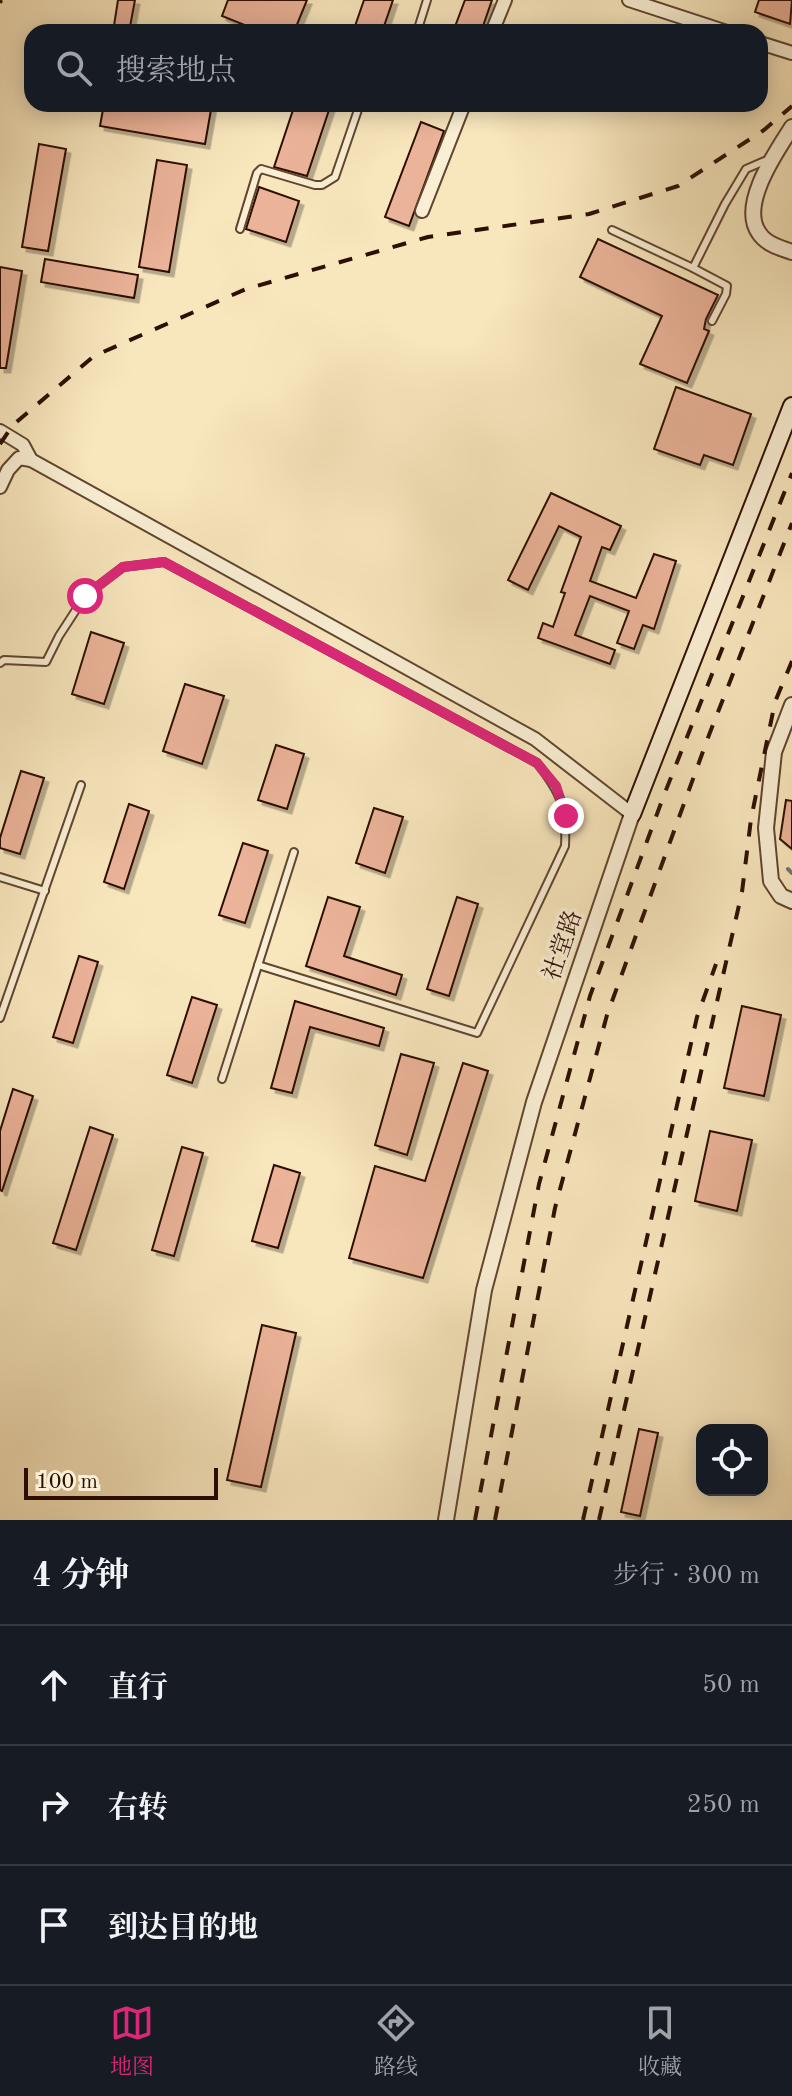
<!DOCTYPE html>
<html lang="zh">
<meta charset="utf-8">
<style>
:root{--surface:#171b24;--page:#20242c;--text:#f1f3f6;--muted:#9ea1a6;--line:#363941;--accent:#db2777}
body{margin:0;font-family:"Old Standard TT","Noto Serif SC",serif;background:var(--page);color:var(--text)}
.controls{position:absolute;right:24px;bottom:24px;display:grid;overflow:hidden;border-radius:16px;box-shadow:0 4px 20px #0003}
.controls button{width:72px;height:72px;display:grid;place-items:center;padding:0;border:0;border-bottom:2px solid var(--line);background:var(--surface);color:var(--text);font:40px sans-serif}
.scale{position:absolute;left:24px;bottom:20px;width:194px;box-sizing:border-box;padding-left:8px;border:4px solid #2d0f00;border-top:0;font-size:22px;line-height:28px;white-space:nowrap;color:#2d0f00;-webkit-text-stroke:6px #faefd4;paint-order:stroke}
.stop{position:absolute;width:24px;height:24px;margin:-18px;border:6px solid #db2777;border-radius:50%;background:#fff}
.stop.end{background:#db2777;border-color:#fff;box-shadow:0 2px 8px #0008}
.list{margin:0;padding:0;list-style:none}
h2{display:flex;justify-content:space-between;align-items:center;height:104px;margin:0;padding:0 32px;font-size:34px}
h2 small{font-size:26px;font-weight:400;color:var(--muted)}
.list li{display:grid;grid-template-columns:52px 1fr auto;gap:24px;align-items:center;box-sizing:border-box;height:120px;padding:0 32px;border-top:2px solid var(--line)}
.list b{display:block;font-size:30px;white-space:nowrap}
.list em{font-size:26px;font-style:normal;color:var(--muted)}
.icon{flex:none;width:44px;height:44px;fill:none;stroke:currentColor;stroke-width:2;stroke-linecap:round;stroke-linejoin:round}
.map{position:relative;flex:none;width:792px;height:1520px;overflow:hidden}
.search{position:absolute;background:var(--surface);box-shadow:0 4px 20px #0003;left:24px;right:24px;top:24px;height:88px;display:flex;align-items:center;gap:20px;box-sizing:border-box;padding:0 28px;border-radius:24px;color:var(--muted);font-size:30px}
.sheet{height:464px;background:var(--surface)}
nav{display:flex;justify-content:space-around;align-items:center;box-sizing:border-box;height:112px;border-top:2px solid var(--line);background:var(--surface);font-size:22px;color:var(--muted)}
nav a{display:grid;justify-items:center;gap:4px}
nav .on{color:var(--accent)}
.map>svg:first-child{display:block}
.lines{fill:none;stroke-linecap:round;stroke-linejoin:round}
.stream{stroke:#737771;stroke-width:4}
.building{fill:#ebb399;stroke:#2d0f00;stroke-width:2;filter:url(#shadow)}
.service-casing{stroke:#60452f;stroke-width:10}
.minor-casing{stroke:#60452f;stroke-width:16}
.tertiary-casing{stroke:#60452f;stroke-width:18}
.secondary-casing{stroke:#2d0f00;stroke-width:20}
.service{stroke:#faefd4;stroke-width:6}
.minor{stroke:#faefd4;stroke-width:12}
.tertiary{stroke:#faefd4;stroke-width:14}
.secondary{stroke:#faefd4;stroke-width:16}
.rail{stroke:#2d0f00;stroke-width:4;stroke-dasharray:14 14;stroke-linecap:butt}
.route{stroke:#db2777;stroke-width:10}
.labels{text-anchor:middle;stroke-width:7;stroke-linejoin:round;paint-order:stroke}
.street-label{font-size:24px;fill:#2d0f00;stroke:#faefd4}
</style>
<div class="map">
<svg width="792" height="1520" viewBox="0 0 792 1520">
<defs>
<filter id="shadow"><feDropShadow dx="4.5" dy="4.5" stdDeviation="0" flood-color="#0004"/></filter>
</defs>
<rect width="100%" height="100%" fill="#f8e6bd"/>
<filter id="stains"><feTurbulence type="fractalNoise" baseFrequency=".0025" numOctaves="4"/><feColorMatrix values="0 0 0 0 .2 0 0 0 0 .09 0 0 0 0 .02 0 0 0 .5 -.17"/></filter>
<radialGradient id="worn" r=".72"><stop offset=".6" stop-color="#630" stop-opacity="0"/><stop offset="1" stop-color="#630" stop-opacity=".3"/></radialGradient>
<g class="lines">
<path class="stream" d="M788 869 792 873"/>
</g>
<g class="building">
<path d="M118 0H135L129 32H113Z"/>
<path d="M228 0H307L294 32H280L265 26 262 32 222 16Z"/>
<path d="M364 0H393L382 32H353Z"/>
<path d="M465 0H492L481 32H453Z"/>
<path d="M759 0H792L790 24 755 12Z"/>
<path d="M104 104H212L205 144 100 126Z"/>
<path d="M295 104H331L307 176 274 167Z"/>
<path d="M421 122 444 131 409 226 385 217Z"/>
<path d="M39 144 66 149 48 251 22 247Z"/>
<path d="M157 160 187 165 169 272 139 267Z"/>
<path d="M259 187 299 201 286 242 246 229Z"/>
<path d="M598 239 718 295 706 319 704 329 709 331 687 383 640 364 662 316 580 277Z"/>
<path d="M45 259 138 275 134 298 41 282Z"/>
<path d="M0 267 22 271 6 368H0Z"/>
<path d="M676 387 751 414 733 465 704 455 700 465 654 449Z"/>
<path d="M551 493 621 526 610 550 602 547 590 581 636 598 654 554 676 561 654 629 643 625 634 649 617 643 629 611 590 596 575 635 615 650 610 664 538 638 543 623 553 627 565 593 561 592 581 537 559 526 528 590 508 580Z"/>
<path d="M91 632 124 643 104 704 72 694Z"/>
<path d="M185 684 224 696 202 764 163 751Z"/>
<path d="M276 745 304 754 287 809 258 800Z"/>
<path d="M21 771 44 778 20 854 0 848V838Z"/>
<path d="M786 800 792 801V849L780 839Z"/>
<path d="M129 804 149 811 124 889 104 882Z"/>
<path d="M374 808 403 817 385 873 356 863Z"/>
<path d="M243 843 268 851 245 923 219 915Z"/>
<path d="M328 897 360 907 344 956 402 975 396 995 306 966Z"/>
<path d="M457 897 478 904 449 996 427 989Z"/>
<path d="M79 956 98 962 73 1043 53 1037Z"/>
<path d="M192 997 217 1005 192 1083 167 1075Z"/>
<path d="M295 1001 384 1028 379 1046 310 1027 292 1093 271 1088Z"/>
<path d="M742 1006 781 1015 764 1096 724 1088Z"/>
<path d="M401 1054 434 1063 407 1155 375 1145Z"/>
<path d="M463 1063 488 1071 423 1278 349 1258 375 1166 425 1181Z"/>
<path d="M13 1089 33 1096 2 1191 0 1190V1131Z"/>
<path d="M90 1127 113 1135 76 1250 53 1243Z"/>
<path d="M710 1131 752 1140 737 1211 695 1201Z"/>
<path d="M182 1147 203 1153 174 1256 152 1250Z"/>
<path d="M274 1165 300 1173 278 1248 252 1241Z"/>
<path d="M262 1325 296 1333 261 1487 227 1480Z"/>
<path d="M639 1429 658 1433 640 1516 621 1512Z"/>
</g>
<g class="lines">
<g class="service-casing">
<g id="service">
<path d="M417 32 427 0"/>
<path d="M240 229 257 173 261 169 315 185H322L335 177 360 104"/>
<path d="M612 230 693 268 725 204 746 169 767 160"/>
<path d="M693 268 727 286 726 294 712 321"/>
<path d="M0 663 4 660 46 662 59 636 85 596 123 567 164 562 537 763C561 793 567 808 565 846L477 1033 258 965"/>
<path d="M0 877 45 891"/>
<path d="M0 1018 81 785"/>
<path d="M222 1079 294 852"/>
</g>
</g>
<g class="minor-casing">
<g id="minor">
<path d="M629 0 727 32"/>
<path d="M492 32 505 0"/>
<path d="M760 43 792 53"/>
<path d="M422 211 464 104"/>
<path d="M0 431 23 445 31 460"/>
<path d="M0 487 8 470 19 458 31 460 535 739 632 814"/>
</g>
</g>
<g class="tertiary-casing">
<g id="tertiary">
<path d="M792 127C776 152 739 205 759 233 766 244 780 248 792 252"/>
<path d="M792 705 774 752 766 828 771 881 781 896 792 901"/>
<path d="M446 1520 484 1290 534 1102 632 814"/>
</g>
</g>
<g class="secondary-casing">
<path id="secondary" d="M632 814 792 406"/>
</g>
<use href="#service" class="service"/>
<use href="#minor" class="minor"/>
<use href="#tertiary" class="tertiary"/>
<use href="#secondary" class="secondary"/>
<g class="rail">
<path d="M0 3 1 0"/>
<path d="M0 444 13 425 94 356 246 289 428 237 589 214 678 186 764 130 792 106"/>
<path d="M475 1520 539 1184 590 996 664 795 792 473"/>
<path d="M495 1520 555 1208 607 1015 709 735 792 523"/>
<path d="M583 1520 697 1017 716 964"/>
<path d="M599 1520 742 892 751 819 775 702 792 661"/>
</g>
</g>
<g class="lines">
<path class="route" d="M85 596 123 567 164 562 537 763 556 786 566 816"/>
</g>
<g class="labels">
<g class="street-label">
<text transform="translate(562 945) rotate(-71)" y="8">社堂路</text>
</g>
</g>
<rect width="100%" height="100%" filter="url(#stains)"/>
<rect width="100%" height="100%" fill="url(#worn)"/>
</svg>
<div class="controls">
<button><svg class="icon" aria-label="locate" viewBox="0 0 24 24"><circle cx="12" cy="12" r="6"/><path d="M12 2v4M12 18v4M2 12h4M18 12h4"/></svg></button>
</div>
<div class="scale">100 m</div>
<div class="stop" style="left:85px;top:596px"></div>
<div class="stop end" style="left:566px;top:816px"></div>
<div class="search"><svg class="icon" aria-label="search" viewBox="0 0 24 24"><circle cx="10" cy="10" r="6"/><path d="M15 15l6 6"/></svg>搜索地点</div>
</div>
<section class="sheet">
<h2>4 分钟<small>步行 · 300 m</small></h2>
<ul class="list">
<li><svg class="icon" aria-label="ahead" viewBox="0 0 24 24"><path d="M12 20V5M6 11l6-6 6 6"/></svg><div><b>直行</b></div><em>50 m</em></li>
<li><svg class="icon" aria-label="right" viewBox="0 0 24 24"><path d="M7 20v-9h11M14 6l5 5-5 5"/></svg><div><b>右转</b></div><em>250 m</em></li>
<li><svg class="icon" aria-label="arrive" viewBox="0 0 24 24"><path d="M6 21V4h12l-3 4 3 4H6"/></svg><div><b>到达目的地</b></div></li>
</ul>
</section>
<nav>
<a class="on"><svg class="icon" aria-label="map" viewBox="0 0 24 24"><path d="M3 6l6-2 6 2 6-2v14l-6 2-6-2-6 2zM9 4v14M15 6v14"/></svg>地图</a>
<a><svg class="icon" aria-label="directions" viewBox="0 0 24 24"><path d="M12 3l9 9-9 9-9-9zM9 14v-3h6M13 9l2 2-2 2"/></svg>路线</a>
<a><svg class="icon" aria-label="saved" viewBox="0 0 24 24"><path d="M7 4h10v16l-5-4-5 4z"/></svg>收藏</a>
</nav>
